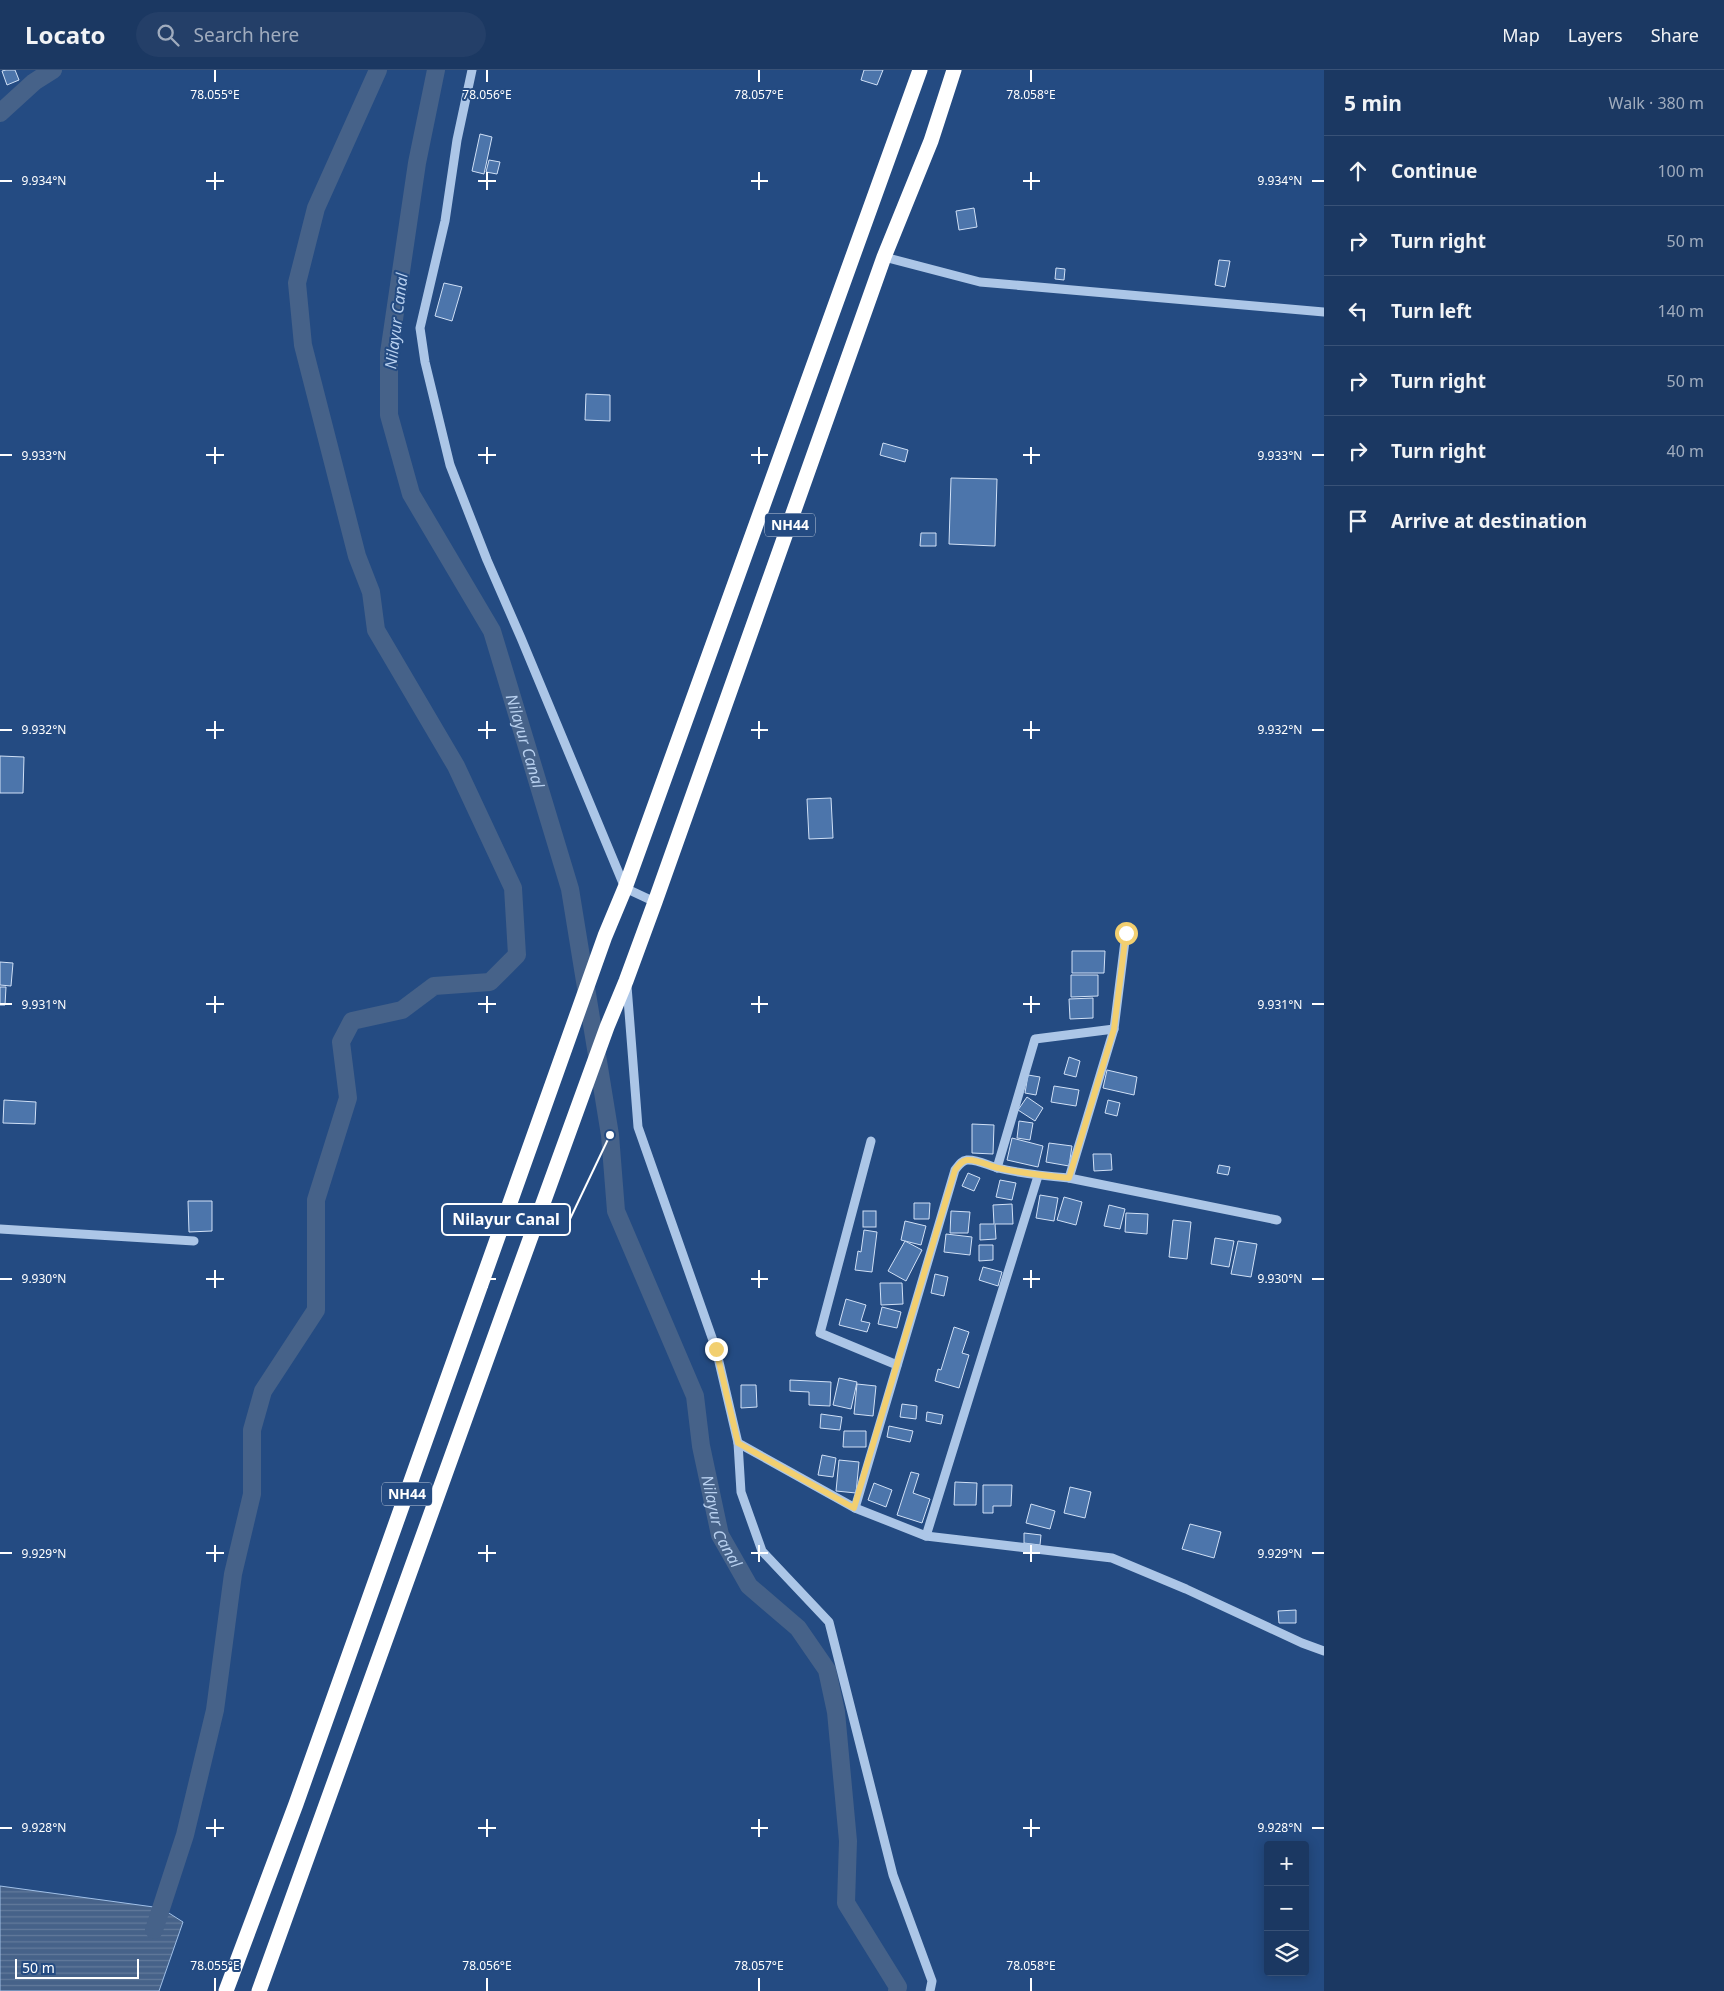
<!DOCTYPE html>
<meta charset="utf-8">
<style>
:root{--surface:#1b3862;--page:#243f68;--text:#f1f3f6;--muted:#a0acbe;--line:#395277}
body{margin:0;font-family:"Noto Sans",sans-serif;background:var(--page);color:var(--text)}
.controls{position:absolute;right:15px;bottom:15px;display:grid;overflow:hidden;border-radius:5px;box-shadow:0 2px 12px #0003}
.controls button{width:45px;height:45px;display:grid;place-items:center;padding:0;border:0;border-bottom:1px solid var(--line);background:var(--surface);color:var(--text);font:25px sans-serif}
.scale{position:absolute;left:15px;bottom:12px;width:124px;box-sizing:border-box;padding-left:5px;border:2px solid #fff;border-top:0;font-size:14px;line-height:18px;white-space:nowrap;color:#fff;-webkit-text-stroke:4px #244b82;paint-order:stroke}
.stop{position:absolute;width:15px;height:15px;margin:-11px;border:4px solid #f2cf70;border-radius:50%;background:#fff}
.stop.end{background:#f2cf70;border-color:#fff;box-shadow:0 1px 5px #0008}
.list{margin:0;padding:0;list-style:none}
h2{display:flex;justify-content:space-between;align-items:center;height:65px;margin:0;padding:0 20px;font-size:21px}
h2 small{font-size:16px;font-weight:400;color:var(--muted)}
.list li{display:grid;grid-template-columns:32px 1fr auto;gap:15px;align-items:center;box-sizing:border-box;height:70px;padding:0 20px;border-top:1px solid var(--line)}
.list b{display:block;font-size:19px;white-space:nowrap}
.list em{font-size:16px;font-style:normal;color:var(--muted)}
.icon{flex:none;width:28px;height:28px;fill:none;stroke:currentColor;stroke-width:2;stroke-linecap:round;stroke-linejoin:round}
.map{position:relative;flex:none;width:1324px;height:1921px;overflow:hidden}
header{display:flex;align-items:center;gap:30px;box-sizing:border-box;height:70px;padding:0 25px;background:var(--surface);border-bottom:1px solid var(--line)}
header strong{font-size:24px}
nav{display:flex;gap:28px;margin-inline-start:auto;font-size:18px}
.search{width:350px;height:45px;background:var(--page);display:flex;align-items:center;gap:12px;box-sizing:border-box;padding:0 18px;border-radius:28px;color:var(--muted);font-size:19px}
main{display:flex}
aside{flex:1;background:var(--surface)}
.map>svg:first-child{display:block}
.water{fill:url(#water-rules);stroke:#a0c0e8}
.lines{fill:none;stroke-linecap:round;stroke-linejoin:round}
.canal{stroke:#466289;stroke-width:18}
.building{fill:#4c75ab;stroke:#d0e0f6}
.minor{stroke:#acc6e7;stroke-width:9}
.highway{stroke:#fff;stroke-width:15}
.route{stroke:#f2cf70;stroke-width:6}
.ticks{fill:none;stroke:#fff;stroke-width:2}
.labels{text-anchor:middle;stroke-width:4;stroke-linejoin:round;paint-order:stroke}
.shield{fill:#244b82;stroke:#bdc9da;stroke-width:1}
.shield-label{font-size:14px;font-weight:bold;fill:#fff}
.water-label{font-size:16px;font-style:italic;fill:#b8d0ef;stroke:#244b82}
.ticks-label{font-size:12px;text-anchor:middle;fill:#fff;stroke:#244b82;stroke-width:4;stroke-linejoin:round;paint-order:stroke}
.leader{fill:none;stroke:#fff;stroke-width:2}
.callout-dot{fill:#fff;stroke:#244b82;stroke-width:2}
.callout{fill:#244b82;stroke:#fff;stroke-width:2}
.callout-label{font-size:16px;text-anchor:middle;font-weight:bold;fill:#fff}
</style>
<header>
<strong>Locato</strong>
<div class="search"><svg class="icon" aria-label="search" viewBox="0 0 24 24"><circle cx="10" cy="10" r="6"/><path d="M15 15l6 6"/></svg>Search here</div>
<nav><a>Map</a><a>Layers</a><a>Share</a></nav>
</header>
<main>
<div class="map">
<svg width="1324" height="1921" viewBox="0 0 1324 1921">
<defs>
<pattern id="water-rules" width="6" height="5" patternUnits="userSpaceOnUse" patternTransform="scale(1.25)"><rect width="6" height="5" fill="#466289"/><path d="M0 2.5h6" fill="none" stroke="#627a9b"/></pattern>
</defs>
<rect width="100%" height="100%" fill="#244b82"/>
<path class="water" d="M0 1816 161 1838 183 1852 159 1921H0Z"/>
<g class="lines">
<g class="canal">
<path id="s1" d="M436 0 417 93 389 283V345L411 424 492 561 570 819 610 1065 616 1141 695 1326 701 1376 720 1465 749 1516 798 1558 827 1600 836 1642 848 1771 846 1833 898 1917 897 1921"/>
<path d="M0 43 34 12 53 0"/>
<path d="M154 1860 185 1765 215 1640 233 1504 252 1424V1360L263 1321 316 1240V1130L348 1028 341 972 352 951 402 940 434 916 490 912 517 885 513 818 456 696 376 560 371 522 357 486 303 275 297 213 316 138 378 0"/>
</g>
</g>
<g class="building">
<path d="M6 0H15L19 10 7 15 2 1Z"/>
<path d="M864 0H883L877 15 861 10Z"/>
<path d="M480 64 492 67 484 104 472 101Z"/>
<path d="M489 90 500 92 497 104 486 102Z"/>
<path d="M974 138 977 157 959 160 956 141Z"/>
<path d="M1219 190 1230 191 1225 217 1215 215Z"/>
<path d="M1056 198 1065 199 1064 210 1055 209Z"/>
<path d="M444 213 462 217 452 251 435 246Z"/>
<path d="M586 324 610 325V351L585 350Z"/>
<path d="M883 373 908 380 905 392 880 385Z"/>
<path d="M951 408 997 409 995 476 949 474Z"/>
<path d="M921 463H936V476H920Z"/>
<path d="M0 686 24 687 23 723H0Z"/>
<path d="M831 728 833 768 809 769 807 729Z"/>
<path d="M1072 881H1105L1104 903H1072Z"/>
<path d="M0 892 13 893 11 916 0 915Z"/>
<path d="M1071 905H1098V926L1071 927Z"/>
<path d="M0 917H6L5 935H0Z"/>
<path d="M1093 928V948L1070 949 1069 929Z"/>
<path d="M1069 987 1080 991 1076 1007 1064 1004Z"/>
<path d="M1107 1000 1137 1007 1134 1025 1103 1018Z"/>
<path d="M1028 1005 1040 1007 1036 1025 1025 1023Z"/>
<path d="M1054 1016 1079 1020 1076 1036 1051 1032Z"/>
<path d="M1027 1027 1043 1038 1035 1051 1018 1040Z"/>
<path d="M4 1030 36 1032 35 1054 3 1053Z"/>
<path d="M1108 1030 1120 1033 1117 1046 1105 1043Z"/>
<path d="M1019 1051 1033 1053 1030 1070 1017 1068Z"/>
<path d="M972 1054 994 1055 993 1084 972 1083Z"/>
<path d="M1012 1068 1043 1076 1038 1097 1007 1090Z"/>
<path d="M1049 1073 1072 1076 1069 1096 1046 1092Z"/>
<path d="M1093 1084H1111L1112 1100 1094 1101Z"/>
<path d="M1219 1095 1230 1097 1228 1105 1217 1103Z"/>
<path d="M968 1103 980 1108 974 1121 962 1116Z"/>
<path d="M1000 1110 1016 1113 1012 1130 996 1127Z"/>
<path d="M1040 1125 1058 1128 1054 1151 1036 1148Z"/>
<path d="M1064 1127 1082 1132 1076 1155 1057 1150Z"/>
<path d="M188 1131H212V1161L189 1162Z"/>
<path d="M914 1133H930L929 1149H914Z"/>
<path d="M1012 1134 1013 1154H995L996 1169 980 1170V1154H994L993 1135Z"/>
<path d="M1109 1135 1125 1139 1120 1159 1104 1156Z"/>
<rect x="863" y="1141" width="13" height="16"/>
<path d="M951 1141 970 1142 968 1163H950Z"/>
<path d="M1126 1143 1148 1144 1147 1164 1125 1162Z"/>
<path d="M1173 1150 1191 1152 1187 1189 1169 1187Z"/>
<path d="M905 1151 926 1156 921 1175 901 1170Z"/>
<path d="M864 1160 877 1162 872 1202 855 1200 858 1181 861 1182Z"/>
<path d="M946 1164 972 1167 970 1185 944 1182Z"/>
<path d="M1215 1168 1234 1171 1229 1197 1211 1194Z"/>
<path d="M905 1171 922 1180 906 1211 888 1201Z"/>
<path d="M1238 1171 1257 1174 1251 1207 1231 1204Z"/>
<path d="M979 1175H993V1190L979 1191Z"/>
<path d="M983 1197 1002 1202 998 1216 979 1210Z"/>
<path d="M935 1204 948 1207 944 1226 931 1223Z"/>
<path d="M880 1213H902L903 1234 881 1235Z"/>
<path d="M846 1229 866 1235 861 1251 870 1253 867 1262 839 1255Z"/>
<path d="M882 1237 901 1242 897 1258 878 1254Z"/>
<path d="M954 1257 969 1262 962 1283 969 1285 959 1318 935 1311 938 1299 941 1300Z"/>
<path d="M839 1308 857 1312 851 1339 833 1335Z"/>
<path d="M790 1310 831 1312 830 1336 809 1335V1322L790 1321Z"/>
<path d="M857 1314 876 1316 873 1346 854 1344Z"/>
<path d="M741 1315H756L757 1337 741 1338Z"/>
<path d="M902 1334 917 1336 916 1349 900 1347Z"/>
<path d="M927 1342 943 1345 941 1354 926 1351Z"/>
<path d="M821 1344 842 1347 840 1360 820 1358Z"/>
<path d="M889 1356 913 1361 910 1372 887 1367Z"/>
<path d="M844 1361H866V1377H843Z"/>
<path d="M822 1385 836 1388 833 1407 818 1405Z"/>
<path d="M839 1390 859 1392 856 1423 836 1421Z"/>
<path d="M911 1402 919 1404 913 1423 930 1429 922 1453 897 1445Z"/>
<path d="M955 1412 977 1413 976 1435H954Z"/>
<path d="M874 1413 892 1420 886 1437 868 1430Z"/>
<path d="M983 1415H1012L1011 1436H993V1443H983Z"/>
<path d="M1070 1417 1091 1422 1085 1448 1064 1443Z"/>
<path d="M1031 1434 1055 1441 1050 1459 1026 1453Z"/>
<path d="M1190 1454 1221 1462 1214 1488 1182 1479Z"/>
<path d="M1024 1463 1041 1465 1040 1475 1024 1473Z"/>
<path d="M1296 1540V1553H1279L1278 1541Z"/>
</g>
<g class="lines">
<g class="minor">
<path d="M472 0 457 70 445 151 420 258 425 292 450 395 487 490 521 568 625 818 655 832"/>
<path d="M884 187 980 212 1324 242"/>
<path d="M627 916 638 1057 716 1279 738 1373 741 1422 762 1481 829 1552 893 1805 932 1911 930 1921"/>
<path d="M871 1071 820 1263 897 1295"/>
<path d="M997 1098 1035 969 1114 959"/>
<path d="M1069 1108 1114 959 1126 863"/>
<path d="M0 1159 194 1171"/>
<path d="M738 1373 855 1438 926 1466 1112 1488 1186 1519 1302 1573 1324 1581"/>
<path d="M855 1438 955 1100C959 1095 961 1091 967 1090 977 1089 989 1096 998 1098 1022 1104 1045 1106 1069 1108L1277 1150"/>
<path d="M926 1466 1038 1106"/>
</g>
<g class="highway">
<path d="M226 1921 296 1734 605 866 625 818 920 0"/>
<path d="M259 1921 509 1227 607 957 626 911 655 832 884 187 931 71 954 0"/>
</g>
</g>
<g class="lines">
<path class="route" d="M716 1279 738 1373 854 1438 955 1100C959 1095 961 1091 967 1090 977 1089 989 1096 998 1098 1022 1103 1045 1106 1069 1108L1114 959 1126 863"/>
</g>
<path class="ticks" d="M215 0V12M487 0V12M759 0V12M1031 0V12M215 102V120M487 102V120M759 102V120M1031 102V120M0 111H12M206 111H224M478 111H496M751 111H768M1023 111H1040M1312 111H1324M215 377V394M487 377V394M759 377V394M1031 377V394M0 385H12M206 385H224M478 385H496M751 385H768M1023 385H1040M1312 385H1324M215 651V669M487 651V669M759 651V669M1031 651V669M0 660H12M206 660H224M478 660H496M751 660H768M1023 660H1040M1312 660H1324M215 926V943M487 926V943M759 926V943M1031 926V943M0 934H12M206 934H224M478 934H496M751 934H768M1023 934H1040M1312 934H1324M215 1200V1218M487 1200V1218M759 1200V1218M1031 1200V1218M0 1209H12M206 1209H224M478 1209H496M751 1209H768M1023 1209H1040M1312 1209H1324M215 1475V1492M487 1475V1492M759 1475V1492M1031 1475V1492M0 1483H12M206 1483H224M478 1483H496M751 1483H768M1023 1483H1040M1312 1483H1324M215 1749V1767M487 1749V1767M759 1749V1767M1031 1749V1767M0 1758H12M206 1758H224M478 1758H496M751 1758H768M1023 1758H1040M1312 1758H1324M215 1908V1921M487 1908V1921M759 1908V1921M1031 1908V1921"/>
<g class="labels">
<g class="shield">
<rect x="765" y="443.5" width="50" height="23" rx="4"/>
<rect x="382" y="1412.5" width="50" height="23" rx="4"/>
</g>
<g class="shield-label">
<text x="790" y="460">NH44</text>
<text x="407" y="1429">NH44</text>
</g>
<g class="water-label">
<text transform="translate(396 251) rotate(-83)" y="6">Nilayur Canal</text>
<text dy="6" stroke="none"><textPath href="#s1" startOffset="705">Nilayur Canal</textPath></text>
<text dy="6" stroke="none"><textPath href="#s1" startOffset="1515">Nilayur Canal</textPath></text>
</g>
</g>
<g class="ticks-label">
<text x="215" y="29">78.055°E</text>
<text x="487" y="29">78.056°E</text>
<text x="759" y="29">78.057°E</text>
<text x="1031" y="29">78.058°E</text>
<text x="44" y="115">9.934°N</text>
<text x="1280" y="115">9.934°N</text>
<text x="44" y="390">9.933°N</text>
<text x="1280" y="390">9.933°N</text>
<text x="44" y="664">9.932°N</text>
<text x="1280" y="664">9.932°N</text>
<text x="44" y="939">9.931°N</text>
<text x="1280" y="939">9.931°N</text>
<text x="44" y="1213">9.930°N</text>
<text x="1280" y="1213">9.930°N</text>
<text x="44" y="1488">9.929°N</text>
<text x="1280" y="1488">9.929°N</text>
<text x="44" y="1762">9.928°N</text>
<text x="1280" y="1762">9.928°N</text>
<text x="215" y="1900">78.055°E</text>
<text x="487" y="1900">78.056°E</text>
<text x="759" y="1900">78.057°E</text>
<text x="1031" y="1900">78.058°E</text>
</g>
<path class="leader" d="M610 1065L570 1149"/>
<circle class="callout-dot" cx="610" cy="1065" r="5"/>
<rect class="callout" x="442" y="1134" width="128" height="31" rx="5"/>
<g class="callout-label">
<text x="506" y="1155">Nilayur Canal</text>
</g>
</svg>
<div class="controls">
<button>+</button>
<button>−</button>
<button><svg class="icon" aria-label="layers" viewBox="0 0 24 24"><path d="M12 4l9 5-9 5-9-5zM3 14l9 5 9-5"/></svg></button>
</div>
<div class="scale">50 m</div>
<div class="stop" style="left:1126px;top:863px"></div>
<div class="stop end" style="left:716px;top:1279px"></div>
</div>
<aside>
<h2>5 min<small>Walk · 380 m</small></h2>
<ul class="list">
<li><svg class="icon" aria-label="ahead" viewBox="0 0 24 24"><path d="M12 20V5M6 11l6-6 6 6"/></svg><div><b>Continue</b></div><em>100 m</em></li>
<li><svg class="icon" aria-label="right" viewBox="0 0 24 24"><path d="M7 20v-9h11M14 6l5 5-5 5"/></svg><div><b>Turn right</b></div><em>50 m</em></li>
<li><svg class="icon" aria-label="left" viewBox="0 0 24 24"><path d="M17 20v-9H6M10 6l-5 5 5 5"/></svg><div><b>Turn left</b></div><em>140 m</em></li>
<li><svg class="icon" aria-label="right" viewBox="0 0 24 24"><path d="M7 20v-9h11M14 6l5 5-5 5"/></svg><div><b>Turn right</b></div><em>50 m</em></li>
<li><svg class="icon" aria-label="right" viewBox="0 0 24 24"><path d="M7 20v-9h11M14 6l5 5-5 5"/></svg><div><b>Turn right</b></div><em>40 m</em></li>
<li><svg class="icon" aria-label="arrive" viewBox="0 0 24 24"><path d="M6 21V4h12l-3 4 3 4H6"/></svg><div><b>Arrive at destination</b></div></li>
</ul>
</aside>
</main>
